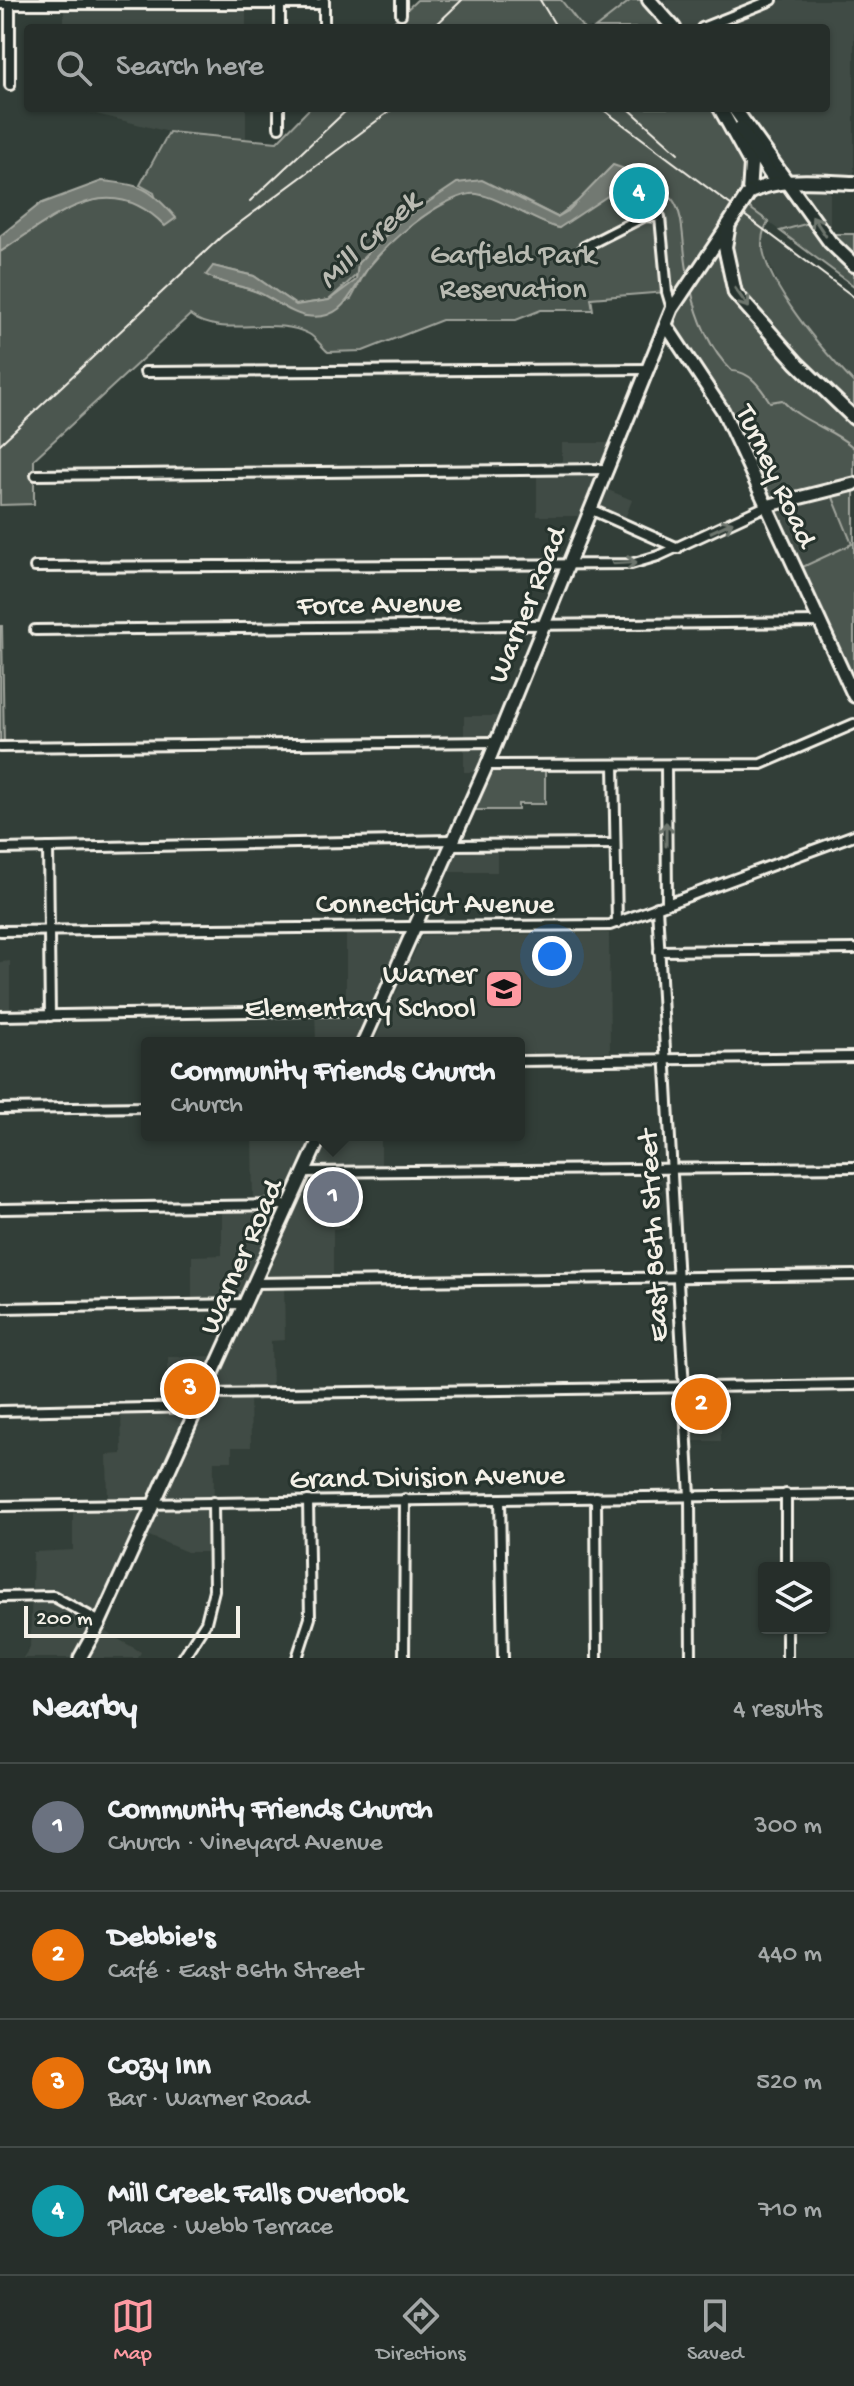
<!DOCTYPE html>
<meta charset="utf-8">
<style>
:root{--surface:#262e2a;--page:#323a36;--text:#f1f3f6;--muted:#a4a8a8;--line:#424a47;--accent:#ff9aa2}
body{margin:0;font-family:"Gochi Hand",sans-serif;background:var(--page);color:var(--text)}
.controls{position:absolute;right:24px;bottom:24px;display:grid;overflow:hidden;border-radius:8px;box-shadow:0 2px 6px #0004}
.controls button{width:72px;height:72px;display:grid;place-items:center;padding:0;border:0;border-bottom:2px solid var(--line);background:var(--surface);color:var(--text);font:40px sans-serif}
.scale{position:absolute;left:24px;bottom:20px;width:216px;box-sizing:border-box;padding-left:8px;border:4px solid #f4f1e8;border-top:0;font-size:22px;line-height:28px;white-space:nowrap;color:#f4f1e8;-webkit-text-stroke:6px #26332d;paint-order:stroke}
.you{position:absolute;left:552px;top:956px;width:28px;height:28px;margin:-20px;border:6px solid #fff;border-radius:50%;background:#1a73e8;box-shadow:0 0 0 12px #1a73e833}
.badge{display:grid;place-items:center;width:52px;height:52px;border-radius:50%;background:var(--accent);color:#fff;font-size:26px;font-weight:700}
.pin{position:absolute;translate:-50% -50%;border:4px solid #fff;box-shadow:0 2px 8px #0006}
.popup{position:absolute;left:141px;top:1037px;width:384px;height:104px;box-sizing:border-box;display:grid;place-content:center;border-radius:8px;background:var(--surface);filter:drop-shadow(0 2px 6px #0005);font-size:26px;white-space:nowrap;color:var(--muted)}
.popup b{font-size:30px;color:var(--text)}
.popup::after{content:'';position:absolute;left:50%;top:100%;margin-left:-16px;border:16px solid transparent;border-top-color:var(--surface)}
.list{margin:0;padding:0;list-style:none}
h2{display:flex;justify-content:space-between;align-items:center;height:104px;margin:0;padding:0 32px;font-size:34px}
h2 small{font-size:26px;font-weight:400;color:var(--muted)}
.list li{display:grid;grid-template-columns:52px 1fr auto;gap:24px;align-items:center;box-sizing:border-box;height:128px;padding:0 32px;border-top:2px solid var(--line)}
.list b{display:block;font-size:30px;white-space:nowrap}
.list p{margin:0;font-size:26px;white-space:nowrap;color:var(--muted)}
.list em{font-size:26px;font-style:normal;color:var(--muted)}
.icon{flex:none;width:44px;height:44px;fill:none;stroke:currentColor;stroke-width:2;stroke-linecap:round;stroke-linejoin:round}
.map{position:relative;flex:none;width:854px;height:1658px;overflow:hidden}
.search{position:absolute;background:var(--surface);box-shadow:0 2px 6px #0004;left:24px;right:24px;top:24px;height:88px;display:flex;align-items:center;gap:20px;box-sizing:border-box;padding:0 28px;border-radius:8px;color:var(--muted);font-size:30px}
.sheet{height:616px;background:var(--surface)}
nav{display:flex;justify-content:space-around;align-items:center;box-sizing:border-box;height:112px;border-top:2px solid var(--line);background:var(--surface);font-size:22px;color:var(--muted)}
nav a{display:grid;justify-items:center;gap:4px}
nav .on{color:var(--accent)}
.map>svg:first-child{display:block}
.built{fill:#404b44}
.green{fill:#4c564f;stroke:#a0a49c;stroke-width:2;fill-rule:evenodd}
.water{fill:#727972;stroke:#a6a9a1;stroke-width:2}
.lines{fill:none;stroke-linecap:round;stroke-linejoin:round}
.stream{stroke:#a6a9a1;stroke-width:2}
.minor-casing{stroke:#f4f1e8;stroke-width:14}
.secondary-casing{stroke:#f4f1e8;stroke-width:17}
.primary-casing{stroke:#f4f1e8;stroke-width:18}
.minor{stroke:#26332d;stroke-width:8}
.secondary{stroke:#26332d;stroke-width:11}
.primary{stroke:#26332d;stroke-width:12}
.rail{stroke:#f4f1e8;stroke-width:2}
.primary-bridge-casing{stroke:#f4f1e8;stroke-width:18;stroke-linecap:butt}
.primary-bridge{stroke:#26332d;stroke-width:12}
.oneway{stroke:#6e766e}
.labels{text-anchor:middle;stroke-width:6;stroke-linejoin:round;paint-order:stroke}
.park-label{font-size:30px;fill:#b9bbb2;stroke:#26332d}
.street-label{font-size:30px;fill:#f4f1e8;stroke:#26332d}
.poi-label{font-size:30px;fill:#f4f1e8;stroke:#26332d;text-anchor:end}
.water-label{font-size:32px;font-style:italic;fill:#babbb3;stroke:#26332d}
</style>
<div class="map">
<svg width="854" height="1658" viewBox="0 0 854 1658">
<rect width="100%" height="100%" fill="#323e38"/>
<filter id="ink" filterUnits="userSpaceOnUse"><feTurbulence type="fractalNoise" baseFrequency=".0125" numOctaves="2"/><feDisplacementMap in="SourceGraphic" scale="16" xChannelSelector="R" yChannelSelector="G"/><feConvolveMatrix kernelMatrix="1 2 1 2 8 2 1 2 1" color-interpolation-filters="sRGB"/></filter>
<g filter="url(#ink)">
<g class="built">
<path d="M561 0H630L595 28H583Z"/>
<path d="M649 0H854V183H830V242L816 221 780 231 743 203 749 193 789 183 734 108H826V28H674Z"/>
<rect x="64" y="4" width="182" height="24"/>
<path d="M72 108H246V139L169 132Z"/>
<path d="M763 229 854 297V383L808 335 778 284 760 242Z"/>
<path d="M562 443H618L601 487 632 500 623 524 593 511 590 516H537V470L562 469Z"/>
<path d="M830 489 852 544 796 570 766 506Z"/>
<path d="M464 716H507L484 772H464Z"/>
<path d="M497 844V872H439L451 845Z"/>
<path d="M416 925 363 1043H316L315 1011 346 1010V927Z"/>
<path d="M609 933 610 1052 519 1053V1043H374L422 935Z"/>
<path d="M10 961V1016H0V962Z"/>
<path d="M252 1135H381V1173L348 1174V1228L333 1229V1282L284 1283 285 1340 271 1341 272 1393 250 1394 251 1447H232V1461H214L213 1552H187L142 1533 97 1627 141 1652 138 1658H23L30 1647 33 1552 73 1550V1505L108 1504 107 1455 122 1454 121 1409 169 1408 168 1357 222 1356 244 1305H192V1256L222 1255V1206L253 1205Z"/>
<path d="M684 1387H720L721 1441H687Z"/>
</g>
<g class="green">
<path d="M417 0H561L583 28H387Z"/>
<path d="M631 0H649L674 28H595Z"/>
<path d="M310 108H720L751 164 743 203 769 222C737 257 829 357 854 383V696L796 570 852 544 830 490 766 506 723 411 666 325 672 309 666 292 591 298 593 310H541L516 320H442L363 351 328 352C322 347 316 338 309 334 274 315 221 339 190 315L34 459V504L0 505V252C41 225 97 177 148 208 154 212 160 221 165 226L154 193 140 185 169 132 277 142ZM457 183 508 192 557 217 578 201 559 228C534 222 494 193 474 193 443 193 388 243 369 267 362 276 357 289 351 299L305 316 257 291 214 280 213 266 254 276 296 305 329 300Z"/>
<path d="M816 221 830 234H854V286L780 231Z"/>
<path d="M0 626H2L4 747H0Z"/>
<path d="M487 765H545V804H518V810H466Z"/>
</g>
<g class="water">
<path d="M613 165 628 170 621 187 559 228C536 223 488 190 470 194 437 200 387 242 368 268 351 291 344 322 306 316 290 314 273 298 257 292 240 285 222 284 206 275L213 266 254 276 296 305 329 300 356 280 358 263 400 221 457 183 482 180 557 217 568 211Z"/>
<path d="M102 181C142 185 149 187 176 218L165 226C108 167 54 217 0 252V236L40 204Z"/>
</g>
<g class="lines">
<g class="stream">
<path d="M625 177C694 190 677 220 688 275"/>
<path d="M691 289C697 318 710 350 732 371 750 371 761 388 770 402L782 400C802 423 832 428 854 448"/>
</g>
<g class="minor-casing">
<g id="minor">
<path d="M401 0V14"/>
<path d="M0 4H324"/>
<path d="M10 4V85"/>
<path d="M280 28V1"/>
<path d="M324 28V1"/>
<path d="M702 28 772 0"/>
<path d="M279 127V108"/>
<path d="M584 247 645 216 660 217 667 292 672 309"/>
<path d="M145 372 649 369"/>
<path d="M36 475 608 469"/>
<path d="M592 510 678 548"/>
<path d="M35 567 631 564 658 556 766 506"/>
<path d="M35 630 820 622"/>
<path d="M0 747 496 742"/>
<path d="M487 765 761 764 854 724"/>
<path d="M614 765 617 923"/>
<path d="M666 766 667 903"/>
<path d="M451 845 615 844"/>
<path d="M48 848 50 1016"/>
<path d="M0 849 452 840"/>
<path d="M657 907 690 1496 691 1658"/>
<path d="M0 931 610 925 854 835"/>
<path d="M659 951 854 949"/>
<path d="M0 1016 378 1010"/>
<path d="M519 1061 854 1057"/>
<path d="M0 1109 147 1107"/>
<path d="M305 1172 854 1167"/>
<path d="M0 1209 290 1205"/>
<path d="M255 1283 854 1275"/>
<path d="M0 1308 245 1304"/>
<path d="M205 1394 854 1385"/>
<path d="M0 1411 198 1407"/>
<path d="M786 1494V1568"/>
<path d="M596 1497 597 1658"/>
<path d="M500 1499 503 1658"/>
<path d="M0 1506 854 1494"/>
<path d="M0 1597 53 1596 100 1622"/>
<path d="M787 1628V1658"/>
<path d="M183 1658 206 1622 214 1590 213 1502"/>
<path d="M297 1658 310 1618 308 1501"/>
<path d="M404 1658 405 1499"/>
</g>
</g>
<g class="secondary-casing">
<g id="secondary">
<path d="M666 325 723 411 854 696"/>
<path d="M766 506 854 484"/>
<path d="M363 1043 487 765 672 309 729 224"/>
<path d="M80 1658 100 1622 321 1135"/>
</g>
</g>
<g class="primary-casing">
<g id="primary">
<path d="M649 0 674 28"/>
<path d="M720 108 751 164 749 193"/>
<path d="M734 108 830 242 854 265"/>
<path d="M740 128 771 175 787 182"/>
<path d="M749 193C779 176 820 182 854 183"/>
<path d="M729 224 725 247 735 293 797 363 854 418"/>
</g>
</g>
<use href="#minor" class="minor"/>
<use href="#secondary" class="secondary"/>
<use href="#primary" class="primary"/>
<g class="rail">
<path d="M540 0 557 28"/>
<path d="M433 28 462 0"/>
<path d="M601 108 854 297"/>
<path d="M628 108 678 153"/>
<path d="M250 201 349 108"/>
<path d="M0 444 222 236 394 108"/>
</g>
<g class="primary-bridge-casing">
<path id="primary-bridge" d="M729 224 749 193"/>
</g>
<use href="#primary-bridge" class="primary-bridge"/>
</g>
<defs><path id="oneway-shaft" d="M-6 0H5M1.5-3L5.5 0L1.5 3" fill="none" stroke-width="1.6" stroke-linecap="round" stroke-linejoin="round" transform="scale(2)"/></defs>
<g class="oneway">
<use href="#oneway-shaft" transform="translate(819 226) rotate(-124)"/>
<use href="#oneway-shaft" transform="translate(742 298) rotate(54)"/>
<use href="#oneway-shaft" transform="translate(722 527) rotate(-25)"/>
<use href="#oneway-shaft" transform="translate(625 563) rotate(-3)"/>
<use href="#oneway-shaft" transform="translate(666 834) rotate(-90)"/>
</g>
</g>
<defs>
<g id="school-square" transform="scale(2)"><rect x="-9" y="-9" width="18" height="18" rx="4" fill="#ff9aa2" stroke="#26332d"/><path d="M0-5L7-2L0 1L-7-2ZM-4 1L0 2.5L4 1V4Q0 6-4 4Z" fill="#111"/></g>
</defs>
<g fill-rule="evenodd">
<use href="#school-square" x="504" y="989"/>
</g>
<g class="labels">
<g class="park-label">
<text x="513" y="263">Garfield Park<tspan x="513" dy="34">Reservation</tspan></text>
</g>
<g class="street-label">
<text transform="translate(778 475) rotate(65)" y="10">Turney Road</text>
<text transform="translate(379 602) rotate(-1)" y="10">Force Avenue</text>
<text transform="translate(525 604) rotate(-68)" y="10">Warner Road</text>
<text x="435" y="912">Connecticut Avenue</text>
<text transform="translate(651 1236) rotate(-93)" y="10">East 86th Street</text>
<text transform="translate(239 1256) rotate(-66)" y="10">Warner Road</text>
<text transform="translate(427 1475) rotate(-1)" y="10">Grand Division Avenue</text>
</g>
<g class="poi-label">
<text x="476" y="982">Warner<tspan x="476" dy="34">Elementary School</tspan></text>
</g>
<g class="water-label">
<text transform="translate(367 238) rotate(-43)" y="11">Mill Creek</text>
</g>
</g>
</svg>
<div class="controls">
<button><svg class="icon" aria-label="layers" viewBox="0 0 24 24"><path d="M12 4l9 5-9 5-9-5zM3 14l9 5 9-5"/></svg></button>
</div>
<div class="scale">200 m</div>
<div class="you"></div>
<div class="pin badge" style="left:333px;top:1197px;background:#6b7280">1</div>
<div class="popup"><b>Community Friends Church</b>Church</div>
<div class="pin badge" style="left:701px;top:1404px;background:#e8710a">2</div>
<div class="pin badge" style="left:190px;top:1389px;background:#e8710a">3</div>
<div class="pin badge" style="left:639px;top:193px;background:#0f9aa8">4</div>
<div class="search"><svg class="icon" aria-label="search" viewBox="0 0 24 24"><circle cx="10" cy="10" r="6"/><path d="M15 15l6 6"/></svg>Search here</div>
</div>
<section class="sheet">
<h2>Nearby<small>4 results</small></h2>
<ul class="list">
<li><span class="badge" style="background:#6b7280">1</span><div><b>Community Friends Church</b><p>Church · Vineyard Avenue</p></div><em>300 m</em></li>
<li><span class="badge" style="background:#e8710a">2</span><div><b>Debbie's</b><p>Café · East 86th Street</p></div><em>440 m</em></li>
<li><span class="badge" style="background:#e8710a">3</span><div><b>Cozy Inn</b><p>Bar · Warner Road</p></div><em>520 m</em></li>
<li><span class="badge" style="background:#0f9aa8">4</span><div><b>Mill Creek Falls Overlook</b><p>Place · Webb Terrace</p></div><em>710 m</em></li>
</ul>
</section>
<nav>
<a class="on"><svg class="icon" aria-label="map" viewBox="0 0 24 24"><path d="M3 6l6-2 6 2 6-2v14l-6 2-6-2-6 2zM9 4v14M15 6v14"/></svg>Map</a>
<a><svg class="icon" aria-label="directions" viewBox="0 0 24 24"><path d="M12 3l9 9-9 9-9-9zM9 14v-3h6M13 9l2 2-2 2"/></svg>Directions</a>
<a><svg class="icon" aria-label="saved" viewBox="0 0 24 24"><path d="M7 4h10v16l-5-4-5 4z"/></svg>Saved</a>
</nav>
